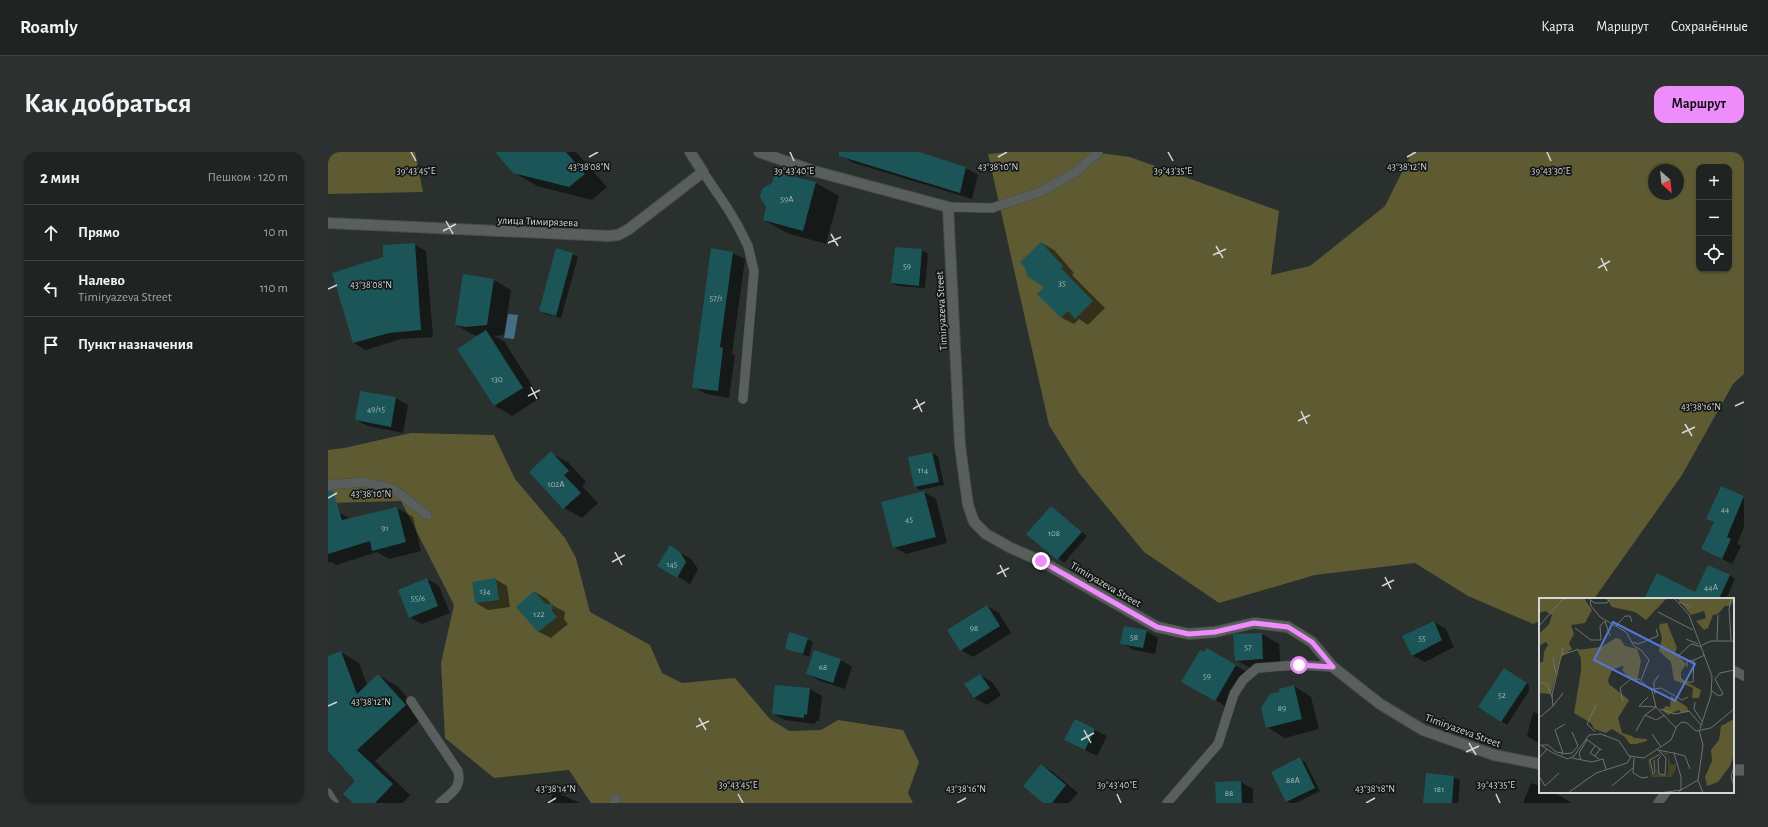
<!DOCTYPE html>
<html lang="ru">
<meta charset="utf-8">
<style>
:root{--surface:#1f2422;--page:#2c302f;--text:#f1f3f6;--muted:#a1a4a5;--line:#3c4140;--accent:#ed8cfa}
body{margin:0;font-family:"Alegreya Sans",sans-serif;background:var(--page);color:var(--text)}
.controls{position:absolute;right:12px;top:12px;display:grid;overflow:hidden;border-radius:8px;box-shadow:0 1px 3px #0004}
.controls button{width:36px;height:36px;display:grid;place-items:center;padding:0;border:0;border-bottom:1px solid var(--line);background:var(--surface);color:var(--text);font:20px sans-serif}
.compass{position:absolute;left:1320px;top:12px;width:36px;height:36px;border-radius:50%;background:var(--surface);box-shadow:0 1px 3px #0004;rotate:153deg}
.stop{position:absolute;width:12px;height:12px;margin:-9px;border:3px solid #ed8cfa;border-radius:50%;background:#fff}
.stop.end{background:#ed8cfa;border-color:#fff;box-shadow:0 1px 4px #0008}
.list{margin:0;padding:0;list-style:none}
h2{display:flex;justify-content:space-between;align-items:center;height:52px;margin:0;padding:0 16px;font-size:17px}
h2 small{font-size:13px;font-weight:400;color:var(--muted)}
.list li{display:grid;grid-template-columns:26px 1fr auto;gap:12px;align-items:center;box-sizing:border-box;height:56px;padding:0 16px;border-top:1px solid var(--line)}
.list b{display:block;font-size:15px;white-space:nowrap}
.list p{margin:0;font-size:13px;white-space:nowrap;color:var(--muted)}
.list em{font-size:13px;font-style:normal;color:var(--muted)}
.icon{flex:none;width:22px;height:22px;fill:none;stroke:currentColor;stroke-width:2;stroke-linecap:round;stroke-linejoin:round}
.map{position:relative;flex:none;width:1416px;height:651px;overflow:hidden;border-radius:12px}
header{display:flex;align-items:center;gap:24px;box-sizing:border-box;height:56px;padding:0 20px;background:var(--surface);border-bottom:1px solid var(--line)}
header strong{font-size:19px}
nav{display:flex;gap:22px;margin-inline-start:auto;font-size:14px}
.intro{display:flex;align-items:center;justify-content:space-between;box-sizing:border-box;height:96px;padding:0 24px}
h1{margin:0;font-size:28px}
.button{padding:10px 18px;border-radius:12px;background:var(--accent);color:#111;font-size:14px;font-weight:700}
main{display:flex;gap:24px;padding:0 24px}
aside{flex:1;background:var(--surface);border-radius:12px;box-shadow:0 1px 3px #0004}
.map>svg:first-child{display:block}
.forest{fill:#5e5b33;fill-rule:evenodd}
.water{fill:#436f84}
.shadow{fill:#0007}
.building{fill:#1b5557}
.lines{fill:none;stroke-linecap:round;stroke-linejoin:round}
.service-casing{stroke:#484d4b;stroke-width:10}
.minor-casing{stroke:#484d4b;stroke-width:12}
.service{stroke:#585f5c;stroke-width:9}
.minor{stroke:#585f5c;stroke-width:10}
.route{stroke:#ed8cfa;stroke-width:5}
.ticks{fill:none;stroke:#d3d7d6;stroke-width:1.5}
.labels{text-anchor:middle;stroke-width:3.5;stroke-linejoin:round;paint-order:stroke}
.number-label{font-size:9px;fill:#a5b6b6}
.street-label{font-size:11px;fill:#d3d7d6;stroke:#141716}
.inset-road{fill:none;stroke:#6d7371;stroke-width:1}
.view{fill:#5477d7;fill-opacity:0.15;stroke:#5477d7;stroke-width:2}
.inset-edge{fill:none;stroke:#d3d7d6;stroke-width:2}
.ticks-label{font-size:10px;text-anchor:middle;fill:#d3d7d6;stroke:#141716;stroke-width:3.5;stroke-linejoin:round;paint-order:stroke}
</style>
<header>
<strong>Roamly</strong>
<nav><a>Карта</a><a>Маршрут</a><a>Сохранённые</a></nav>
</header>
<div class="intro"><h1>Как добраться</h1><a class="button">Маршрут</a></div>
<main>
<aside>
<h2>2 мин<small>Пешком · 120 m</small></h2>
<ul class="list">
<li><svg class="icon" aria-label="ahead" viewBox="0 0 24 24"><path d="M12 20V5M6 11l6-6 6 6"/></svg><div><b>Прямо</b></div><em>10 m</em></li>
<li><svg class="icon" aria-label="left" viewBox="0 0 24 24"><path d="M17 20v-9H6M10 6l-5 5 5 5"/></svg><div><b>Налево</b><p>Timiryazeva Street</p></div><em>110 m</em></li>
<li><svg class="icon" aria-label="arrive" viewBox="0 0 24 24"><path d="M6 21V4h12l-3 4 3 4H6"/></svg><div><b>Пункт назначения</b></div></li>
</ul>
</aside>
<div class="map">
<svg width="1416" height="651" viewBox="0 0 1416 651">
<rect width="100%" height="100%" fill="#29302d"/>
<g class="forest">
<path d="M0 0H87L95 40 0 42Z"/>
<path d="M682 0H765L802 5 951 59 943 123 982 114 1057 54 1084 0H1416V222L1405 232 1354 323 1266 447H1212V469L1205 472 1140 444 1087 411 987 423 891 451 816 400 751 321 721 273 660 2ZM1371 15H1401V117H1371ZM1326 18H1350V42H1326Z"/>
<path d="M83 281 166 283 187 327 237 386 248 406 262 460 322 493 334 521 354 531 407 526 442 567 461 579 493 578 510 568 575 578 591 610 580 641 585 651H263L241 618 166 626 117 586 113 511 126 453 73 349 0 351V298L16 296Z"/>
</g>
<path class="water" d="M180 162 190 163 186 187 176 186Z"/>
<g class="shadow">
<path d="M168 0H248L279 35 264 48 209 34 185 20Z"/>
<path d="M515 0H587L638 16 650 23 644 47 526 11 514 4Z"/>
<path d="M448 21 488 31 511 44 498 92 459 81 436 68Z"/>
<path d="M714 91 726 98 746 121 744 123 777 156 760 173 751 167 746 172 734 166 711 142 718 135Z"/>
<path d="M86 92 98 99 105 185 73 187 38 198 26 191 57 106Z"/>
<path d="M567 96 594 98 600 102 597 136 570 134 564 131Z"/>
<path d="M384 97 405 101 417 107 404 202 407 203 401 246 378 242 366 235Z"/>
<path d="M244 102 250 105 233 166 218 162 212 159Z"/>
<path d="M166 128 183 138 176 183 166 184 176 189 212 246 184 264 167 254 151 184 146 183 128 173Z"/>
<path d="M33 240 68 246 80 253 75 281 40 274 28 268Z"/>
<path d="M223 301 241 311 258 330 254 334 270 351 254 366 236 356Z"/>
<path d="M604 301 610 304 616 333 592 338 586 334 581 306Z"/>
<path d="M1393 336 1416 345V375L1409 392 1413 394 1404 412 1384 402 1387 371 1380 367Z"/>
<path d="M596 340 608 347 619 391 578 402 566 395Z"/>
<path d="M724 355 759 384 736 411 700 382Z"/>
<path d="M69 356 85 365 93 399 61 407 49 400 8 413 3 410 0 411V365L12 361 22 367Z"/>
<path d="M342 394 364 408 370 417 362 432 331 413Z"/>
<path d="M1402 423 1407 427 1398 447H1365Z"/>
<path d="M99 427 111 434 122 461 94 472 82 465Z"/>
<path d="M167 427 179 434 182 455 160 458 148 451Z"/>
<path d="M207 440 219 447 224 453 237 460 236 467 240 472 223 486 211 480 189 455Z"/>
<path d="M659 454 671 461 683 481 645 505 633 498Z"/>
<path d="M1106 470 1118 477 1126 495 1097 510 1085 504 1075 484Z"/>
<path d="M818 479 830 486 827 502 806 498 794 491Z"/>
<path d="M934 482 951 492 953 517 926 518 908 508Z"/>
<path d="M479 487 485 490 481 505 458 496Z"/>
<path d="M879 497 919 520 899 555 855 529Z"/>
<path d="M13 500 31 511 39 533 50 523 69 534 96 564 47 609 82 643 75 651H26L29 629 0 598V505Z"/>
<path d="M513 508 524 515 517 537 492 529 480 522Z"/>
<path d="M1182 521 1201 533V539L1179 573 1173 569Z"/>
<path d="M652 523 664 530 673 543 659 553 646 546Z"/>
<path d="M448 534 482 537 494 544 491 569H488L487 572 457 568 445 562Z"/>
<path d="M966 534 983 545 991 577 957 586 939 575 953 540Z"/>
<path d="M1205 560 1212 562V592L1199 584Z"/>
<path d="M747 568 779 584 769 604 749 594Z"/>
<path d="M972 607 977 610 992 639 968 651H962L959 650Z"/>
<path d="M713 613 725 620 750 641 741 651H717Z"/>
<path d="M1126 625 1132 628 1130 651H1096Z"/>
<path d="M913 630 925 637V651H889Z"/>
<path d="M1203 631 1212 634V640H1225L1244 651H1195Z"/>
<path d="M226 639 252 651H221Z"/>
</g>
<g class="building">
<path d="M167 0H238L257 22 241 35 185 21Z"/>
<path d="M511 0H591L638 15 632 41 511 4Z"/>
<path d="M447 20 488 30 475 79 435 68 438 55 432 45 433 41 435 36 444 31Z"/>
<path d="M713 90 735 114 733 116 765 149 747 167 740 159 733 166 709 142 716 135 700 125 697 116 692 110Z"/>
<path d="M87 91 93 178 61 181 25 191 4 121 55 105V93Z"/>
<path d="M567 95 594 97 591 134 563 131Z"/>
<path d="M228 96 245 101 228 164 211 159Z"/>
<path d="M383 96 405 100 392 195 395 196 390 239 364 236Z"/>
<path d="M135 122 166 127 159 173 137 175 127 173Z"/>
<path d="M158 178 195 236 166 254 129 197Z"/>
<path d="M32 239 68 245 63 275 27 268Z"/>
<path d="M223 299 241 319 236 323 253 341 235 357 201 320Z"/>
<path d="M604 300 611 330 586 335 580 305Z"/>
<path d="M1393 334 1416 344 1399 385 1403 387 1394 407 1373 397 1386 370 1378 367Z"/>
<path d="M0 339H5L14 368 69 355 78 390 44 399 42 389 0 402Z"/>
<path d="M596 339 608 385 565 396 553 350Z"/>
<path d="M723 354 754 380 729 408 698 382Z"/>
<path d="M342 393 352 400 358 410 349 426 329 414Z"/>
<path d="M1380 413 1402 423 1391 447H1316L1329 421 1367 440Z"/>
<path d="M99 426 110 454 81 466 70 438Z"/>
<path d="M168 426 171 448 147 451 144 430Z"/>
<path d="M206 439 218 452H225L224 459 229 465 210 480 188 455Z"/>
<path d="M659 453 672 474 632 499 619 478Z"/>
<path d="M1106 469 1114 488 1084 504 1074 484Z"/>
<path d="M796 474 819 478 815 496 792 492Z"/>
<path d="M461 480 480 486 475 502 457 497Z"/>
<path d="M934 481 935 507 907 509 905 482Z"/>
<path d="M879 496 908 513 887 549 853 530 872 498 876 500Z"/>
<path d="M486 498 513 507 505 531 478 522Z"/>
<path d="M13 499 29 542 50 522 78 553 29 598 65 632 47 651H25L15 642 27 629 0 599V504Z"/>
<path d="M1176 516 1199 531 1173 570 1150 555Z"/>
<path d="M652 522 662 536 646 546 636 532Z"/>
<path d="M447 533 482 536 479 563 476 562V566L444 562Z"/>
<path d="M966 533 974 567 938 576 933 556 942 542 951 540V537Z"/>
<path d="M747 567 767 577 757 598 736 588Z"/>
<path d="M972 605 987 636 958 650 943 620Z"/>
<path d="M713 612 738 633 724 651H715L695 634Z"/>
<path d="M1098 621 1126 624 1124 651H1095Z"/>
<path d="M913 629 914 651H888L887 630Z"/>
</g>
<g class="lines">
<g class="service-casing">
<g id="service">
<path d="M375 20 400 57 410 74 420 94 426 119 415 247"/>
<path d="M620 55 664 56 712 40 748 20 770 0"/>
<path d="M0 333 36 330 65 337 99 363"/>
<path d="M1405 518 1416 524"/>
<path d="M83 549 130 619C134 636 123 641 112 651"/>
<path d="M0 641 6 651"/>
<path d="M286 651 288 646"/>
<path d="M839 651 890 592 906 542 915 528 929 516 971 513 1005 515"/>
<path d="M1330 651 1338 640"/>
</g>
</g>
<g class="minor-casing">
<g id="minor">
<path d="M431 0 486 19 620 55 632 294 640 353 646 370 658 382 683 396 713 409 829 475 861 482 887 480 926 471 960 475 984 490 1005 515 1052 552 1095 578 1166 603 1212 612"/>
<path d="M0 71 281 84 290 83 301 77 375 20 362 0"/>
<path d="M1405 618H1416"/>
</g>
</g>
<use href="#service" class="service"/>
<use href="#minor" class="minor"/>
</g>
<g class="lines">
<path class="route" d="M713 409 829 475 861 482 887 480 926 471 960 475 984 490 1005 515 971 513"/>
</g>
<path class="ticks" d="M83 0 88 9M462 0 466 9M840 0 845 9M1219 0 1223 9M261 5 270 0M670 5 679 0M1079 5 1088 0M118 69 125 82M115 79 128 72M503 82 510 94M500 91 513 85M888 94 895 106M885 103 898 97M1273 106 1279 119M1270 116 1282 109M0 137 9 133M203 235 209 247M200 244 212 238M588 247 594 260M1407 254 1416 250M585 257 597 250M973 259 979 272M970 269 982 263M1357 272 1364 284M1354 281 1367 275M0 346 9 341M287 400 294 413M284 410 297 403M672 413 678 425M669 422 681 416M1057 425 1063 437M1054 434 1066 428M0 554 9 550M371 566 378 578M368 575 381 569M756 578 763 591M753 588 766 581M1141 591 1148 603M1138 600 1151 594M410 642 415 651M789 642 793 651M1168 642 1172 651M220 651 228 646M629 651 638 646M1038 651 1047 646"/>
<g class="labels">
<g class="number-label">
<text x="459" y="50">59А</text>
<text x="579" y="117">59</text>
<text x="734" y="134">35</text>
<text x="388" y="149">57/1</text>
<text x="169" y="230">130</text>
<text x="48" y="260">49/15</text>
<text x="595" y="321">114</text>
<text x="228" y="335">102А</text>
<text x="1397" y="360">44</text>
<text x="581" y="370">45</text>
<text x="57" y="379">91</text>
<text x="726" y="384">108</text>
<text x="344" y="415">145</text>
<text x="1383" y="438">44А</text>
<text x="157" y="442">134</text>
<text x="90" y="449">55/6</text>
<text x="211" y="465">122</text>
<text x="646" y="479">98</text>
<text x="806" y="488">58</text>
<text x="1094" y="489">55</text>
<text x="920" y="498">57</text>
<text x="495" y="518">68</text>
<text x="879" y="527">59</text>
<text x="1174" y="546">52</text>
<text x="954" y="559">89</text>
<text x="965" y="631">88А</text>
<text x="1111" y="640">181</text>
<text x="901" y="644">88</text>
</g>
<g class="street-label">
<text transform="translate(210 69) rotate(2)" y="4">улица Тимирязева</text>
<text transform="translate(613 159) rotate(-93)" y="4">Timiryazeva Street</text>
<text transform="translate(778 432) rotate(30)" y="4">Timiryazeva Street</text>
<text transform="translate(1135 578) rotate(20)" y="4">Timiryazeva Street</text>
</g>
</g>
<g transform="translate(1211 446)">
<rect width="195" height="195" fill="#29302d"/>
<path d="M122 154 128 155 132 167 137 166V172L132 179H112L109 162 114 157 111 161 112 176H117L118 165 119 177H129V158Z" fill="#464424"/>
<path d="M0 0H45L53 12 46 25 32 27 35 36 30 45 33 51 22 59 12 96 0 95V64H4L5 54 9 47 7 44 0 48V36L10 26 13 17 6 13 0 15ZM67 0H128L107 22 96 14 73 9ZM138 0H195V2L191 8H186L179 16 174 17 169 30 165 32 157 23 167 20 165 13 152 17ZM128 25 138 50 136 54 147 66 142 74V81L162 92 160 100H153L154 90 135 82 132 64 120 53 123 40 120 29 121 26ZM77 40 81 41 86 48 98 51 102 63 98 84 90 80 83 72 85 69 83 68 73 72 69 82 70 86 90 102 79 120 83 135 93 138 95 140 108 141V143L97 146H91L86 139 73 131 67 135 55 131 52 125 35 115 42 73V60L38 52 62 49ZM132 98 148 109 150 114 142 115 140 112 129 117 123 112 127 108 131 109ZM195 121V157L191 168 179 184 168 188 166 179 173 163 172 152 180 142 182 128Z" fill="#5e5b33"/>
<path class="inset-road" d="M51 0 52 8 61 19 87 34 95 48 102 52 110 62 102 82M135 0 150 17 173 78 172 97 161 131M52 2 55 5H68L70 2M140 4 152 9M119 14 154 32M0 28 23 2 28 0M77 28 86 18H91L93 24M36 30 52 42H62L61 28 66 23 71 38M147 41 159 46M192 42 190 11 192 0M178 43 179 17M94 44 99 46 119 38 117 31M163 47 172 43H195M23 57 40 51M139 58 152 46 163 49M14 59 16 73 19 75M148 69V63L155 62M141 80 146 84H154L155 62 166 57M176 81 181 75 195 72M1 84 8 86 13 99M115 91V84L120 77M173 93 180 98 184 96 176 81M116 96 115 91 122 90 143 102 149 99M84 104 81 90 92 81H100L113 93 117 109 137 130M156 104 155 111 163 123M14 108 24 95M121 111 136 116 150 113 162 127M106 117 117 109 100 108 109 99M0 120 14 108 13 97 24 50M160 132 164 147 159 182 164 195M97 133 106 117 117 122 126 117M56 134 48 126 57 107M113 136 122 149M47 141 61 151M0 146 14 155 29 161 35 158 50 137 62 136 80 143 90 158 105 160 132 142 138 128 143 124 148 125 157 133 172 130 195 111M3 147H9L17 154 24 155 16 132 26 126M118 152 135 155 142 179V192L139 195M120 153 127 160 126 177 120 176 119 161 122 158M135 155 146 158 151 171M22 156 33 155 39 148 33 134M56 158 51 155 56 148M0 160 8 151M33 160 53 164 64 161 67 171M95 160 94 175 103 180 109 179M60 161 56 158 61 151 63 152M42 162 40 155 48 142M115 162 116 174 114 176 111 162 121 156M195 169 192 178 195 189M0 178 6 188 20 175M73 188 94 170M29 195 57 175 88 165 92 159M120 195 142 192 159 182M167 195H187"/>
<path class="view" d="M74 24 156 66 136 103 55 62Z"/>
<rect width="195" height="195" class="inset-edge"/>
</g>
<g class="ticks-label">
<text x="261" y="18">43°38'08"N</text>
<text x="670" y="18">43°38'10"N</text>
<text x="1079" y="18">43°38'12"N</text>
<text x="88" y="22">39°43'45"E</text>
<text x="466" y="22">39°43'40"E</text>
<text x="845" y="22">39°43'35"E</text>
<text x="1223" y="22">39°43'30"E</text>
<text x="43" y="136">43°38'08"N</text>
<text x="1373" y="258">43°38'16"N</text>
<text x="43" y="345">43°38'10"N</text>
<text x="43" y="553">43°38'12"N</text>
<text x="410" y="636">39°43'45"E</text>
<text x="789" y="636">39°43'40"E</text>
<text x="1168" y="636">39°43'35"E</text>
<text x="228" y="640">43°38'14"N</text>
<text x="638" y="640">43°38'16"N</text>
<text x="1047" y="640">43°38'18"N</text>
</g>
</svg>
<div class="controls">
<button>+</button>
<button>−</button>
<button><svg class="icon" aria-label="locate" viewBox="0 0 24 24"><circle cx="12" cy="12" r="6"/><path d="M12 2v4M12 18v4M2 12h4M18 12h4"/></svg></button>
</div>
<svg class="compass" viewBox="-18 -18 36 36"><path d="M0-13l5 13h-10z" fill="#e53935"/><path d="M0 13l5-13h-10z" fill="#a1a4a5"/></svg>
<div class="stop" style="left:971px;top:513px"></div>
<div class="stop end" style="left:713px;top:409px"></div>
</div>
</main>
